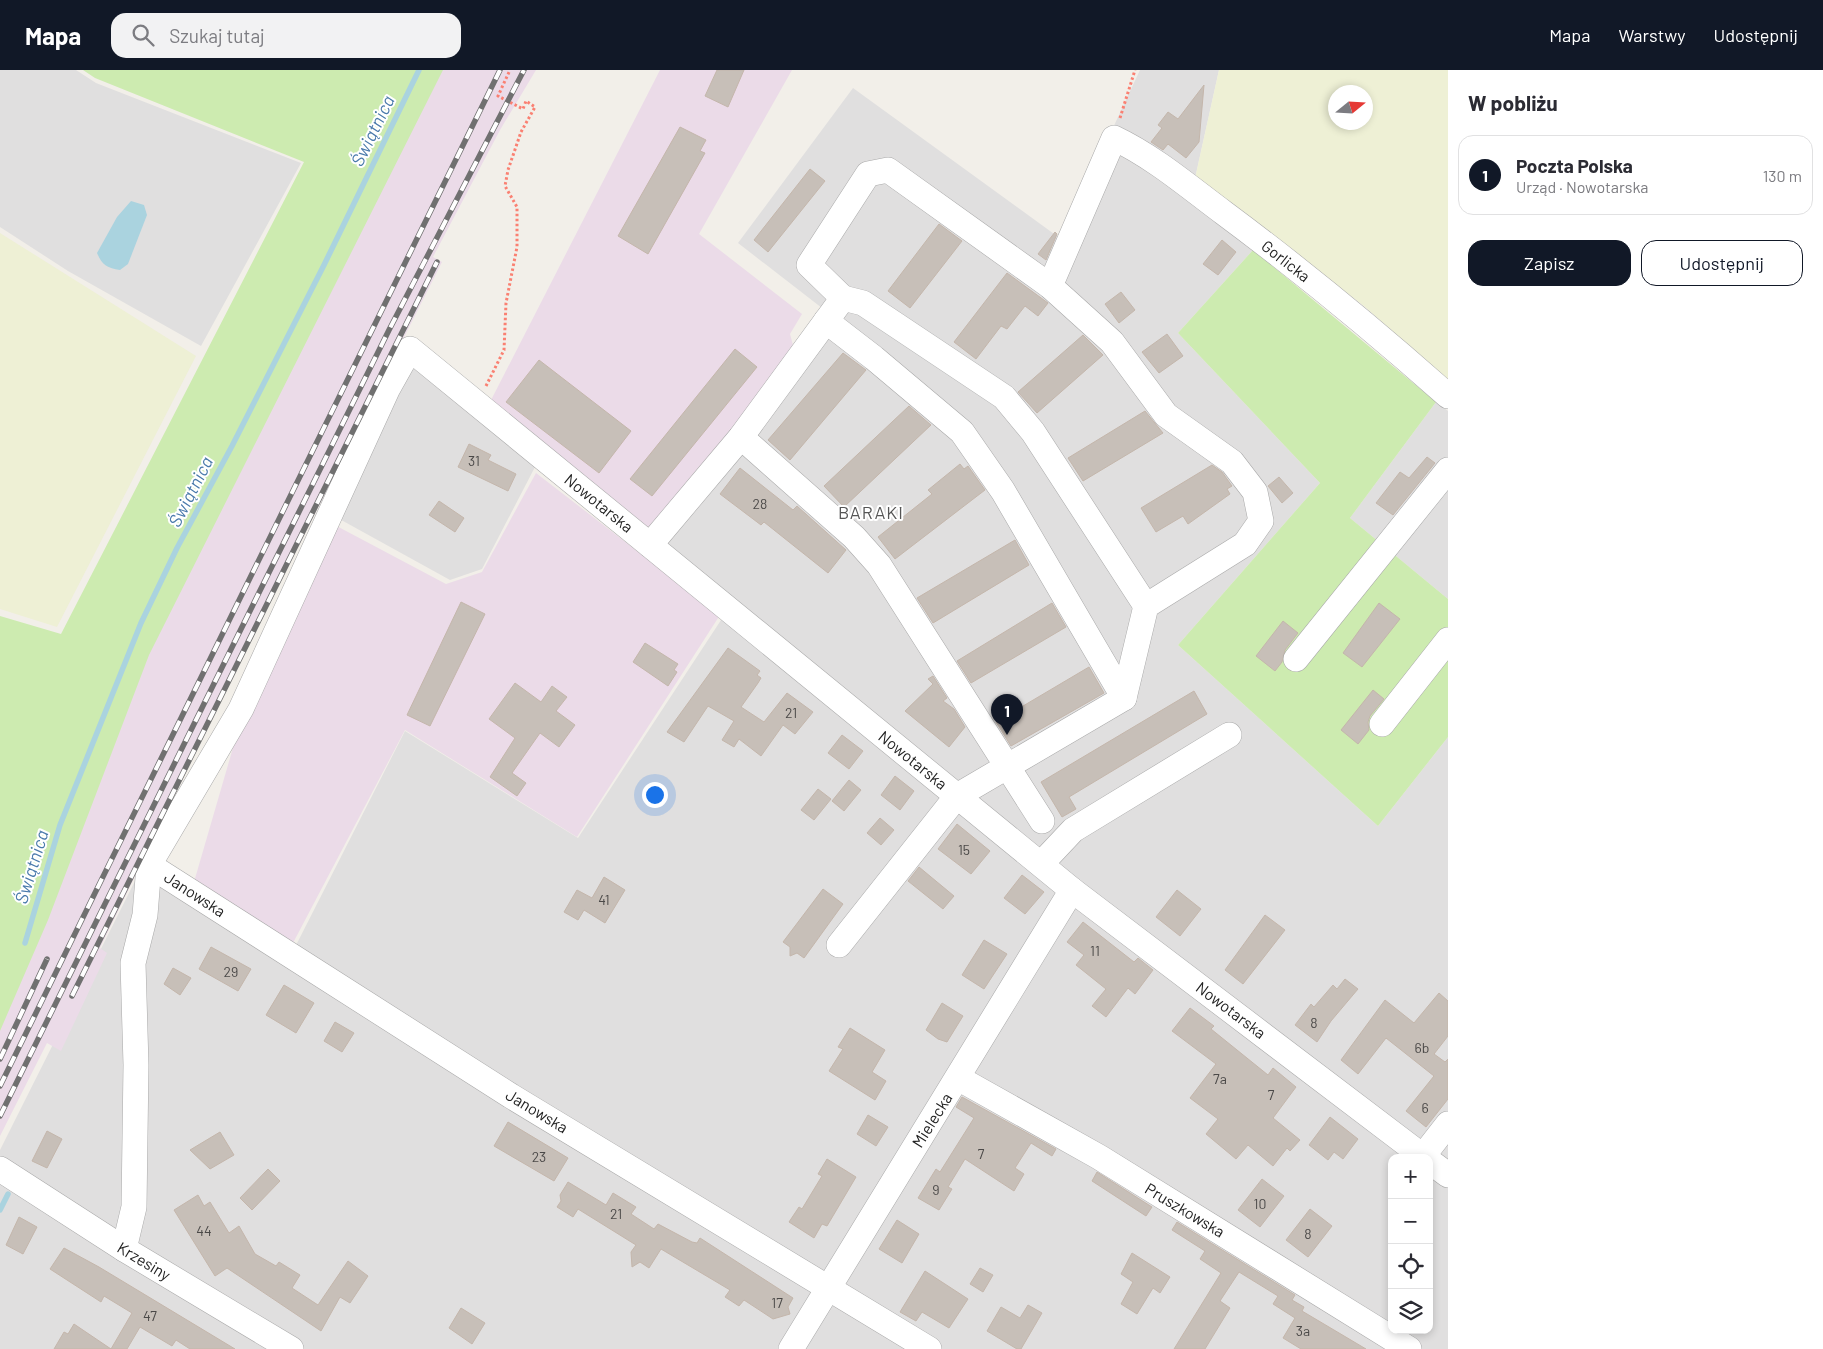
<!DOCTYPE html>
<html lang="pl">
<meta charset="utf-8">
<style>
:root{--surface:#fff;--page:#f2f2f3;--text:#2b2b33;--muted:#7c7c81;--line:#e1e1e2;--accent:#111827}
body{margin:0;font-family:Barlow,sans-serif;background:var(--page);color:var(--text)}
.controls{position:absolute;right:15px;bottom:15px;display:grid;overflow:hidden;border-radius:10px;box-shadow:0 2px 8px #0003}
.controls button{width:45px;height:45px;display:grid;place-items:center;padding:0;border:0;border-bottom:1px solid var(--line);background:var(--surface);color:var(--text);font:25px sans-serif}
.compass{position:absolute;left:1328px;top:15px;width:45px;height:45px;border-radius:50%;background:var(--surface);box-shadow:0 2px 8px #0003;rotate:72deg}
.you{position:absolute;left:654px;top:724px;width:18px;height:18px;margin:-12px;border:4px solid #fff;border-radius:50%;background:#1a73e8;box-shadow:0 0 0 8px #1a73e833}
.badge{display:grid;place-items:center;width:32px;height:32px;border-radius:50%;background:var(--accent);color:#fff;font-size:16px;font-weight:700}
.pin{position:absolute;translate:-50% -41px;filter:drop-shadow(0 1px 2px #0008)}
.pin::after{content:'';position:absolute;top:26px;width:18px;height:15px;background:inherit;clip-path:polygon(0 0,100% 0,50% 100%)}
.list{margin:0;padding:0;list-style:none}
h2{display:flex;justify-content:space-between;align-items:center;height:65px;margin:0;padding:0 20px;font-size:21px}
h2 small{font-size:16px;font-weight:400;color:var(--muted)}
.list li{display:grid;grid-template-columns:32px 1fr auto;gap:15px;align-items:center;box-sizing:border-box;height:80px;margin:0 10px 10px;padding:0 10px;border:1px solid var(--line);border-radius:15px}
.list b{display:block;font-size:19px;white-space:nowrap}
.list p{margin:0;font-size:16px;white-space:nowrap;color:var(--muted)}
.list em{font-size:16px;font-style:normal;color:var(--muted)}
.actions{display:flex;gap:10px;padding:15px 20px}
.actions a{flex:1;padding:11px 0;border:1px solid var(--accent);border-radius:15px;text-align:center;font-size:18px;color:var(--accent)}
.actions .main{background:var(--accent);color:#fff}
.icon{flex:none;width:28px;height:28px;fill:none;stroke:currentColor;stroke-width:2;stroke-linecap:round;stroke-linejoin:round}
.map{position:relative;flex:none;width:1448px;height:1279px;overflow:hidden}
header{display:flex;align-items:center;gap:30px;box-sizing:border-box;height:70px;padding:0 25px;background:var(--accent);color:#fff}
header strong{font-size:24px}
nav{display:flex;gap:28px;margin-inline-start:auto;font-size:18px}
.search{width:350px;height:45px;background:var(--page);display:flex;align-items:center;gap:12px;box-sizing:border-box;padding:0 18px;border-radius:15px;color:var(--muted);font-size:19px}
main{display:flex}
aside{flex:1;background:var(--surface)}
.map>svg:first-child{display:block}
.residential{fill:#e0dfdf;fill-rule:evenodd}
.industrial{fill:#ebdbe8}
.farmland{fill:#eef0d5;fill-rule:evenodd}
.grass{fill:#cdebb0}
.water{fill:#aad3df}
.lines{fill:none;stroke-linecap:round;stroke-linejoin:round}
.stream{stroke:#aad3df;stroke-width:5.5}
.building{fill:#c7bfb8;stroke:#c4b6ab}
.minor-casing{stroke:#a9a9a9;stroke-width:26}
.path{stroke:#fa8072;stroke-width:3;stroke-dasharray:2.5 2.5;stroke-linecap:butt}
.minor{stroke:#fff;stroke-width:25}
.rail-casing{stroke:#707070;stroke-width:5.5}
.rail{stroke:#fff;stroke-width:4;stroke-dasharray:11;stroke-linecap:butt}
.labels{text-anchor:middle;stroke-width:4;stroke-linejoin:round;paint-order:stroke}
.number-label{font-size:14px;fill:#4b4948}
.street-label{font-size:16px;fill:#222;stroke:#fff}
.water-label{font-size:18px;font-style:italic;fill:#4a7aab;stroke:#fff}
.neighbourhood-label{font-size:18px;letter-spacing:1px;fill:#555;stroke:#fff}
</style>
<header>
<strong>Mapa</strong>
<div class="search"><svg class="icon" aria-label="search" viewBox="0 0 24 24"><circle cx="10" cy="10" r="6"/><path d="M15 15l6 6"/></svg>Szukaj tutaj</div>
<nav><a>Mapa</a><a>Warstwy</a><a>Udostępnij</a></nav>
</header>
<main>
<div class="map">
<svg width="1448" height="1279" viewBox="0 0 1448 1279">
<rect width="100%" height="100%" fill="#f2efe9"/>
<g class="residential">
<path d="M0 0H76L96 13 301 93 201 276 68 201 0 157Z"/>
<path d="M1140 0H1219L1190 131 1253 180 1178 263 1320 413 1178 575 1378 756 1448 667V1279H0V1080L143 795 289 889 405 661 578 768 725 544 535 397 482 499 450 510 334 446 409 290 644 471 840 252 738 173 853 18 1061 169ZM1392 1088H1429V1260H1392Z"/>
<path d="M1436 332 1448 341V529L1350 448Z"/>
</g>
<g class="industrial">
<path d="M438 0H536L500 60 433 187 442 192 226 620 100 878 107 883 61 981 47 973 0 1066V948L142 595Z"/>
<path d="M660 0H792L699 164 802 244 790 264 794 279 649 465 488 336Z"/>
<path d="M536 403 720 545 577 767 405 660 293 873 194 812 246 633 331 453 446 514 482 502Z"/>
</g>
<g class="farmland">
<path d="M1219 0H1448V311L1364 236 1267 162 1194 113ZM1336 22H1366V52H1336Z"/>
<path d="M0 163 196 286 57 557 0 539Z"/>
</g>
<g class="grass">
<path d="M83 0H443L149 585 48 850 0 961V546L61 564 304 92 95 8Z"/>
<path d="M1253 180 1436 332 1350 448 1448 529V667L1378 756 1178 575 1320 413 1178 263Z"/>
</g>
<path class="water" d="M131 131 144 135 147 145 128 194 120 200C107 198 102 195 97 183L117 147Z"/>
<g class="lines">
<g class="stream">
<path d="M25 873 60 755 141 553 177 478 232 376 324 195 419 0"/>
<path d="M0 1140 8 1124"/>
</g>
</g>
<g class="building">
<path d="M717 0H744L728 37 705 26Z"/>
<path d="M1204 15 1199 72 1186 88 1168 74 1163 80 1151 72 1162 58 1158 55 1168 42 1178 49Z"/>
<path d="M680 57 706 70 700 81 705 83 648 184 618 166Z"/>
<path d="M810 99 825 111 768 182 754 170Z"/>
<path d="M939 154 962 171 910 238 888 221Z"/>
<path d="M1055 162 1057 164 1046 190 1038 184Z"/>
<path d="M1222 170 1236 182 1218 205 1203 194Z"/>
<path d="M1007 203 1048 233 1038 246 1025 236 1007 259 1001 256 976 289 954 272Z"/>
<path d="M1121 222 1135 240 1119 253 1105 234Z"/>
<path d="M1167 264 1183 286 1159 303 1142 282Z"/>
<path d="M1083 265 1103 285 1037 343 1018 322Z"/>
<path d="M735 279 757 297 652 426 630 409Z"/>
<path d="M843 283 866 300 790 390 768 370Z"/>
<path d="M539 290 631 361 599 403 506 332Z"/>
<path d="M909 336 931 355 844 437 824 416Z"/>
<path d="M1145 341 1163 363 1083 411 1068 388Z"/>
<path d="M469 374 491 385 488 390 516 404 508 421 458 397Z"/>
<path d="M1427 387 1435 393 1393 445 1376 433 1400 402 1409 408Z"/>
<path d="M960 394 964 399 968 396 985 420 895 489 878 467 932 424 928 420Z"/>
<path d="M1212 395 1222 402 1232 416 1227 419 1230 424 1188 454 1183 446 1156 462 1141 438Z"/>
<path d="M740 398 793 440 797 436 846 480 828 503 764 452 761 455 720 424Z"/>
<path d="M1279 407 1293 423 1282 433 1268 416Z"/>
<path d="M439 431 464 448 455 462 429 445Z"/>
<path d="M1015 470 1029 495 933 553 917 528Z"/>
<path d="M461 532 485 544 430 656 407 645Z"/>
<path d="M1052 533 1066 557 971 613 957 591Z"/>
<path d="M1379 533 1400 549 1362 597 1343 583Z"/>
<path d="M1283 551 1298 563 1285 580 1282 592 1275 601 1256 586Z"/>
<path d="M645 573 678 594 674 600 677 602 668 616 633 592Z"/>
<path d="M728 578 760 601 757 605 761 608 758 613 741 637 764 652 787 623 813 642 795 664 783 655 761 686 739 669 734 677 722 670 734 651 708 636 684 672 667 662Z"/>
<path d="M1089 597 1104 623 1011 676 996 652Z"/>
<path d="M933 606 947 628 943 631 954 639 965 657 949 677 905 641 933 614 928 609Z"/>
<path d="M515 613 541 632 552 616 567 627 556 641 575 655 559 677 540 663 512 703 526 713 517 726 490 707 515 668 489 649Z"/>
<path d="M1373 620 1384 629 1370 646 1368 652 1369 660 1358 674 1341 660Z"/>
<path d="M1194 621 1207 644 1069 727 1076 739 1062 747 1041 712Z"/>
<path d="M842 665 863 681 849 699 828 683Z"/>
<path d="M895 706 914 721 900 740 881 725Z"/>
<path d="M849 710 861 720 844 741 832 731Z"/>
<path d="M818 719 831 729 814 750 801 740Z"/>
<path d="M880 748 894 760 881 775 867 763Z"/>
<path d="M957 754 990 781 971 804 938 779Z"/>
<path d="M919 797 954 826 943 839 908 811Z"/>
<path d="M1022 805 1044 822 1025 844 1004 828Z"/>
<path d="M604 807 625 820 605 853 584 840 578 850 564 842 577 820 592 828Z"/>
<path d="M823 819 843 834 804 888 797 883 790 886V877L783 872Z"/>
<path d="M1177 820 1201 839 1180 866 1156 847Z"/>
<path d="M1265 845 1285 860 1243 914 1225 900Z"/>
<path d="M1083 852 1134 892 1138 888 1153 900 1135 924 1128 918 1106 947 1092 936 1106 919 1076 895 1084 885 1067 872Z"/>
<path d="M984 870 1007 884 984 919 962 905Z"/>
<path d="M211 877 251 899 238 921 199 899Z"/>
<path d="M173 898 191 908 180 925 164 914Z"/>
<path d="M1345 909 1358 919 1331 951 1317 972 1295 955 1311 934 1314 937 1333 915 1337 919Z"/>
<path d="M284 915 314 933 296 963 266 945Z"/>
<path d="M1439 923 1448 931V966L1434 984 1445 992 1448 989V1029L1426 1057 1406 1041 1434 1006 1386 968 1358 1004 1341 990 1385 930 1414 953Z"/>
<path d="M942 933 963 946 947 972 938 969 926 960Z"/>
<path d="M1190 938 1214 956 1211 959 1268 1005 1273 998 1296 1017 1273 1048 1300 1070 1290 1081 1287 1078 1273 1096 1248 1075 1236 1089 1206 1064 1218 1049 1190 1028 1216 994 1172 961Z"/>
<path d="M335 952 354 963 342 982 324 971Z"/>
<path d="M850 958 885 980 872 1002 886 1011 875 1030 829 1001 843 979 838 977Z"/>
<path d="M962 1027 1056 1079 1052 1086 1031 1073 1015 1098 1024 1104 1014 1121 965 1089 948 1117 952 1119 939 1140 918 1128 936 1099 940 1102 974 1048 956 1037Z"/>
<path d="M868 1045 888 1057 876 1076 857 1064Z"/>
<path d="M1330 1047 1358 1069 1343 1089 1334 1082 1328 1090 1309 1075Z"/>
<path d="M508 1052 568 1088 554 1111 494 1076Z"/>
<path d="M47 1061 62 1069 47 1098 32 1091Z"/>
<path d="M220 1062 234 1085 210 1099 190 1080Z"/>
<path d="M827 1089 856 1107 827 1156 822 1154 814 1168 789 1152 799 1137 802 1139 822 1106 818 1104Z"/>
<path d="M268 1099 280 1111 252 1140 240 1128Z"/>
<path d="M1097 1102 1152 1137 1146 1146 1092 1111Z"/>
<path d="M1262 1109 1284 1126 1260 1157 1238 1140Z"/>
<path d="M568 1112 606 1135 613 1123 636 1137 631 1144 654 1159 658 1154 692 1172 697 1173 700 1168 793 1228 788 1237 790 1244 773 1249 744 1230 739 1236 725 1227 730 1220 661 1179 649 1198 640 1192 632 1197 631 1182 636 1175 578 1139 573 1147 557 1137 561 1131 560 1125Z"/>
<path d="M198 1125 204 1136 210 1132 229 1163 239 1156 255 1184 276 1196 279 1192 300 1205 292 1218 318 1235 348 1191 368 1206 350 1233 340 1227 321 1261 227 1198 215 1206 174 1140Z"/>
<path d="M1310 1139 1332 1156 1308 1187 1286 1170Z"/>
<path d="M19 1147 37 1157 23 1184 6 1175Z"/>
<path d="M897 1150 919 1164 902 1193 879 1179Z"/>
<path d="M1177 1152 1295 1225 1292 1230 1304 1237 1302 1241 1366 1279H1301L1283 1268 1295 1248 1273 1234 1278 1226 1239 1202 1220 1231 1230 1238 1205 1279H1174L1221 1203 1200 1189 1205 1181 1172 1160Z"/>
<path d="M64 1178 99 1197 235 1279H190L176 1270 172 1276 140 1257 127 1279H54L64 1262 68 1264 74 1254 111 1279 132 1243 104 1226 101 1232 50 1199Z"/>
<path d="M1132 1183 1170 1207 1160 1223 1153 1218 1137 1244 1121 1234 1133 1212 1121 1204Z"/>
<path d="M980 1198 993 1205 983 1222 970 1214Z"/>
<path d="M925 1201 968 1229 949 1258 922 1242 916 1251 900 1242Z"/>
<path d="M1028 1235 1042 1243 1021 1279H1017L987 1261 1001 1237 1020 1248Z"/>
<path d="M461 1238 485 1253 472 1274 449 1258Z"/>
</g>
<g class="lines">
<g class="minor-casing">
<g id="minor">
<path d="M1050 216 1114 68C1154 87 1189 117 1224 143 1302 201 1376 262 1448 326"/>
<path d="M843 228 863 233 1004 327 1033 362 1146 536"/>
<path d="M826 251 874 288 962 362 1003 421 1124 628"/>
<path d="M741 367 854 467 879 495 1042 751"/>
<path d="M650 475 741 367 843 228 809 195 868 104 888 100 1050 216 1112 272 1166 345 1232 392 1255 422 1261 451 1245 474 1146 536 1124 628 957 726 839 875"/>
<path d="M1296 589 1448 400"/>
<path d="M1382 654 1448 570"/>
<path d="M1041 794 1073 760 1229 665"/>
<path d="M149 795 511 1026 929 1279"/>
<path d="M958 1008 1099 1087 1409 1279"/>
<path d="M1423 1086 1448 1054"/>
<path d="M1429 1091 1448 1105"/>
<path d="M0 1099 124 1179 291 1279"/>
<path d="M124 1179 134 1137 136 995 133 893 145 845 149 795 241 639 387 320 410 279 1072 820 1425 1088"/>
<path d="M791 1279 1072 820"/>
</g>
</g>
<g class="path">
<path d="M1120 48 1135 0"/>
<path d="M486 316 504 280 506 233 517 177V137L505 116 508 100 521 62 535 37 526 31 523 39 498 26 510 0"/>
</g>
<use href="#minor" class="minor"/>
<g class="rail-casing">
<g id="rail">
<path d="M72 926 437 192"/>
<path d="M0 989 47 889"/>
<path d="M0 1016 500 0"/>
<path d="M0 1046 389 260 524 0"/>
</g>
</g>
<use href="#rail" class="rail"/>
</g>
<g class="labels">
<g class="number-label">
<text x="474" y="396">31</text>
<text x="760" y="439">28</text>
<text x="791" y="648">21</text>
<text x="964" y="785">15</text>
<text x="604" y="835">41</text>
<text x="1095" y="886">11</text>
<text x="231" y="907">29</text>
<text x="1314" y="958">8</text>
<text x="1422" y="983">6b</text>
<text x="1220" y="1014">7a</text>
<text x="1271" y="1030">7</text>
<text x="1425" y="1043">6</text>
<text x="981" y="1089">7</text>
<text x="539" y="1092">23</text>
<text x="936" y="1125">9</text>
<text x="1260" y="1139">10</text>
<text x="616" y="1149">21</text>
<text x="204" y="1166">44</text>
<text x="1308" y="1169">8</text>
<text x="777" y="1238">17</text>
<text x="150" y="1251">47</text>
<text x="1303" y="1266">3a</text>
</g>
<g class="street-label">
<text transform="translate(1286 191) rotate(38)" y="6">Gorlicka</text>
<text transform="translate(599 433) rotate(39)" y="6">Nowotarska</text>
<text transform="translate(913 690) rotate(39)" y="6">Nowotarska</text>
<text transform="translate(195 824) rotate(33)" y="6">Janowska</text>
<text transform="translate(1231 940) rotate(37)" y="6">Nowotarska</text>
<text transform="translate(537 1041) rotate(31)" y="6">Janowska</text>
<text transform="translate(932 1050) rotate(-58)" y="6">Mielecka</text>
<text transform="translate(1185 1140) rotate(31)" y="6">Pruszkowska</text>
<text transform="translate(144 1191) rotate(31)" y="6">Krzesiny</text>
</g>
<g class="water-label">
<text transform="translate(373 61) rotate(-64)" y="6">Świątnica</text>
<text transform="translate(191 422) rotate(-63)" y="6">Świątnica</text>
<text transform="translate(32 797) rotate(-73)" y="6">Świątnica</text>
</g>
<g class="neighbourhood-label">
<text x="871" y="449">BARAKI</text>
</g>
</g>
</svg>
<div class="controls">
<button>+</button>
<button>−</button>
<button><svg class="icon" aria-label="locate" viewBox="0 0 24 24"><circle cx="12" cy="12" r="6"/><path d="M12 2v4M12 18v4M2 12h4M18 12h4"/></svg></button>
<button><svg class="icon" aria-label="layers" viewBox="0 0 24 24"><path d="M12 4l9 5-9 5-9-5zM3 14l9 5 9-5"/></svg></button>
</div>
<svg class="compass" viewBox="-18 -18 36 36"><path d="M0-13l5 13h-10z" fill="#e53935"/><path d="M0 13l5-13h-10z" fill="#7c7c81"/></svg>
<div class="you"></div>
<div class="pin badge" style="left:1007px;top:665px">1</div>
</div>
<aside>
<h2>W pobliżu<small></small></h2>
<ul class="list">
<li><span class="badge">1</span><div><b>Poczta Polska</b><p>Urząd · Nowotarska</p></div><em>130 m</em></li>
</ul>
<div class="actions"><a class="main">Zapisz</a><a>Udostępnij</a></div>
</aside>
</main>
